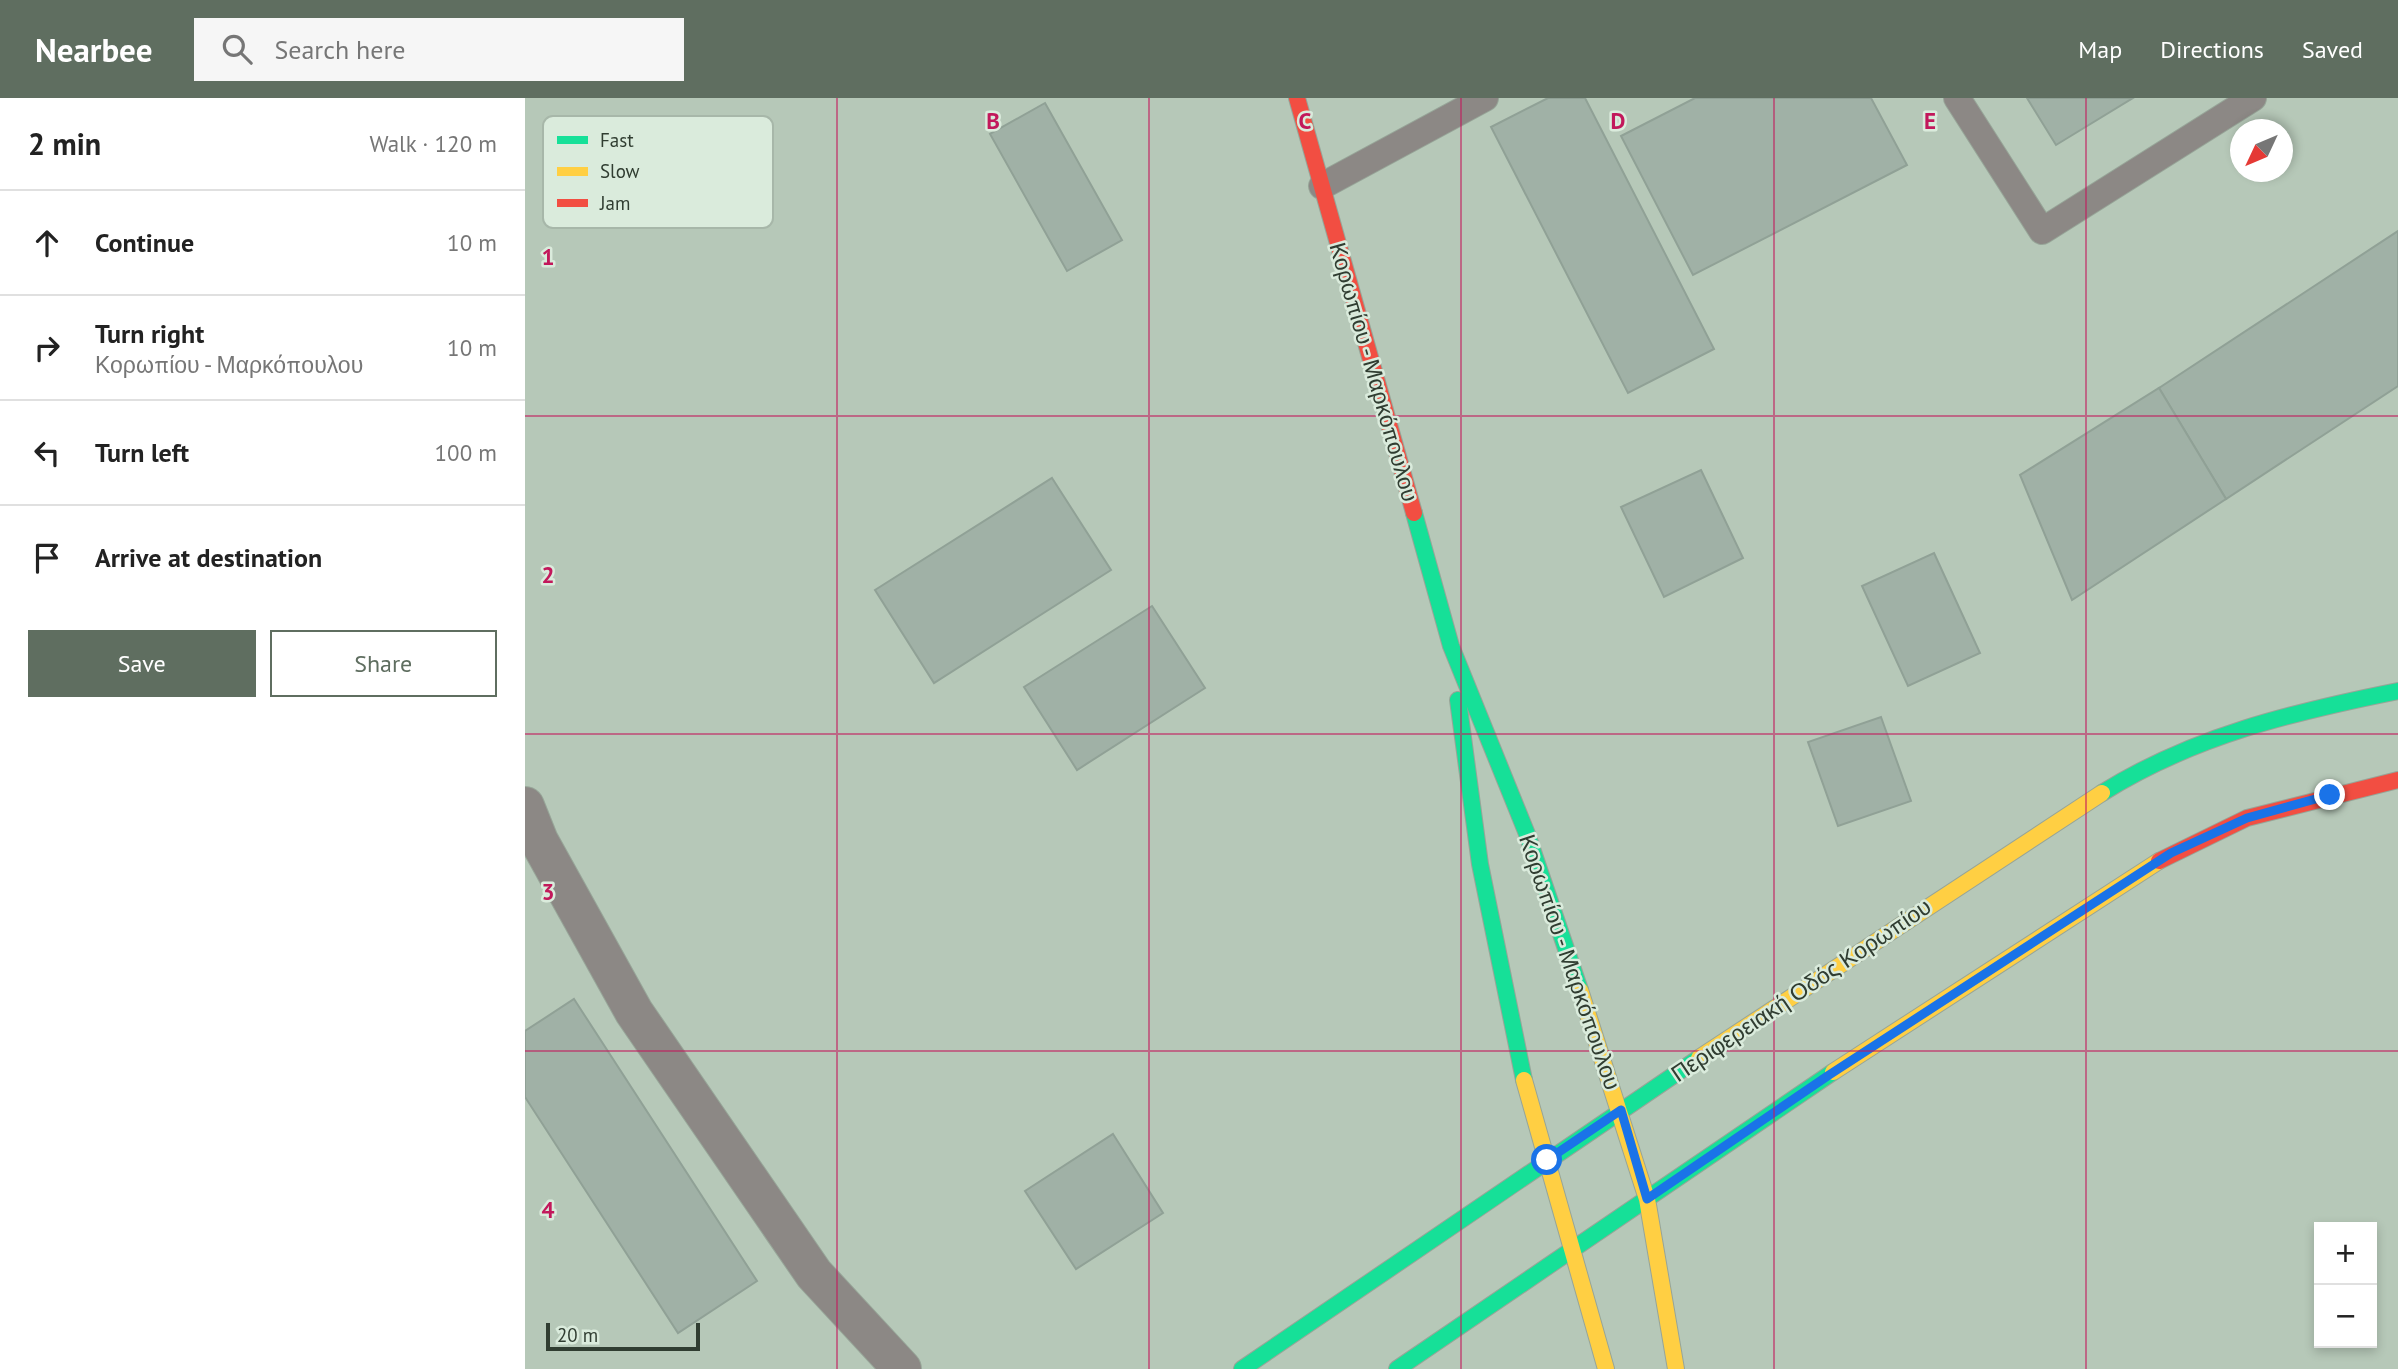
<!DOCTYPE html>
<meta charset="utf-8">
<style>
:root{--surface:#fff;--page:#f6f6f6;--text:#222;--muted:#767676;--line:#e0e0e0;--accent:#5f6e60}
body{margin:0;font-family:"PT Sans",sans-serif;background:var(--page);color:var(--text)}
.controls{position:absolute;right:21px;bottom:21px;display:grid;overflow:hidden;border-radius:0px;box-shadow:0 4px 10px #0003}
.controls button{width:63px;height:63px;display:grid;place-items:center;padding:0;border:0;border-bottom:2px solid var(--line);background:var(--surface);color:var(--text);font:35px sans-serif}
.compass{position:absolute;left:1705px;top:21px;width:63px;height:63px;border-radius:50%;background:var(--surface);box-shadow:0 4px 10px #0003;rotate:226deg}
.scale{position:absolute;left:21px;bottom:18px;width:154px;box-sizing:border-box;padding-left:7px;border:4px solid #303d31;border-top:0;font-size:19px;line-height:24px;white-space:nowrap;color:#303d31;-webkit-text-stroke:5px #daebdc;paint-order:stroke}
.stop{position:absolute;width:21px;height:21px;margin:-16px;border:5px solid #1a73e8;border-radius:50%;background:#fff}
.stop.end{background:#1a73e8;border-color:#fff;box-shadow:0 2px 7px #0008}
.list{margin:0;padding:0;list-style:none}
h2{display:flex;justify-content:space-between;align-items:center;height:91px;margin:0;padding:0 28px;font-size:30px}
h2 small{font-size:23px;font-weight:400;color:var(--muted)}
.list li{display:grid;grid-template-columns:46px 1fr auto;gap:21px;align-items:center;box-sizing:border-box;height:105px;padding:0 28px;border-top:2px solid var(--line)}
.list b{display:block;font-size:26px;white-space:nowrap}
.list p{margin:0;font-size:23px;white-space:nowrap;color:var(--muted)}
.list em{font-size:23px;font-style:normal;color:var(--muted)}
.actions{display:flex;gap:14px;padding:21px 28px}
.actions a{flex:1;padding:16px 0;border:2px solid var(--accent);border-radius:0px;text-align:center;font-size:24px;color:var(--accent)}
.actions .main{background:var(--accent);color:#fff}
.icon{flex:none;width:38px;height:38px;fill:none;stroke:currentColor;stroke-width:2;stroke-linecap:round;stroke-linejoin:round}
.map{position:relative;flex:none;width:1873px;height:1271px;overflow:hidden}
header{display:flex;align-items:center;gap:42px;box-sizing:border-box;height:98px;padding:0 35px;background:var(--accent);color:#fff}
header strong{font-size:33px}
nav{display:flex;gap:38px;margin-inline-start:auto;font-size:24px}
.search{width:490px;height:63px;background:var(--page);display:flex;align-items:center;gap:18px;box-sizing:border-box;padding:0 24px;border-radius:0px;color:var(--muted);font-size:26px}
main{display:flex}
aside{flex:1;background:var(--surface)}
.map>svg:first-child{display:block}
.building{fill:#a0b1a6;stroke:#90a196;stroke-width:2}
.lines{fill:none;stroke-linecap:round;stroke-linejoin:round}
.lane-casing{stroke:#97a598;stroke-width:28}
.street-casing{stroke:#97a598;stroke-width:40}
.fast-casing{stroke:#97a598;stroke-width:18}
.slow-casing{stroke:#97a598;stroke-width:18}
.jam-casing{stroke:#97a598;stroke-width:18}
.lane{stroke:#8c8885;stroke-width:26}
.street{stroke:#8c8885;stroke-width:38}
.fast{stroke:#16e098;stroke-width:16}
.slow{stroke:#ffcf43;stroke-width:16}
.jam{stroke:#f24e42;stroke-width:16}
.route{stroke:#1a73e8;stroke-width:9}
.grid{fill:none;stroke:#c2185b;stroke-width:2;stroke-opacity:0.55}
.labels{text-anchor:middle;stroke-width:5;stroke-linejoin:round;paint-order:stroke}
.street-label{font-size:23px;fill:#303d31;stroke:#daebdc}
.key{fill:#daebdc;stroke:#a7b7a9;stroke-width:2}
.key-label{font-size:19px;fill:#303d31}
.grid-label{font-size:23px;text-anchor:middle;font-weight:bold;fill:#c2185b;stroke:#daebdc;stroke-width:5;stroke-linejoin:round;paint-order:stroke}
</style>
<header>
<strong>Nearbee</strong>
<div class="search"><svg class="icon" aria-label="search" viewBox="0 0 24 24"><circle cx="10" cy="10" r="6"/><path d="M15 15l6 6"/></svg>Search here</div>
<nav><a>Map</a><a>Directions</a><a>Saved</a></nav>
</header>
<main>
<aside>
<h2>2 min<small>Walk · 120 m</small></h2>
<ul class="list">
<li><svg class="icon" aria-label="ahead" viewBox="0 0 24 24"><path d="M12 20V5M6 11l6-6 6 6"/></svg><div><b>Continue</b></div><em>10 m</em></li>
<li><svg class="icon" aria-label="right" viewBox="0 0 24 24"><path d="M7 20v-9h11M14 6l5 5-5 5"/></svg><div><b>Turn right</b><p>Κορωπίου - Μαρκόπουλου</p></div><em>10 m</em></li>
<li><svg class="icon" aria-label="left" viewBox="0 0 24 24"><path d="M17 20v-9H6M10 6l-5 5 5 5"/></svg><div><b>Turn left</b></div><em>100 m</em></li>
<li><svg class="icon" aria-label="arrive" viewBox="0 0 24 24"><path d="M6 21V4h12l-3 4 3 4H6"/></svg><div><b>Arrive at destination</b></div></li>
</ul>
<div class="actions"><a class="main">Save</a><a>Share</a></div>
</aside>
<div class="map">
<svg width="1873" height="1271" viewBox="0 0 1873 1271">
<rect width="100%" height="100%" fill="#b6c8b8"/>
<g class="building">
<path d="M1023 0H1060L1189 251 1103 295 966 29Z"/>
<path d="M1170 0H1346L1382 67 1168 177 1096 38Z"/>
<path d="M1502 0H1608L1531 47Z"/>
<path d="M520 5 597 142 542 173 465 36Z"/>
<path d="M1873 133V288L1701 401 1634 290Z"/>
<path d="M1634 290 1701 401 1547 502 1495 377Z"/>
<path d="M1176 372 1218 460 1139 499 1096 409Z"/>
<path d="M527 380 586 472 409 585 350 492Z"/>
<path d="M1409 455 1455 555 1383 588 1337 488Z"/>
<path d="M627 508 680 590 552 672 499 589Z"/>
<path d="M1356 619 1386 703 1313 728 1283 644Z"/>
<path d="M49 901 232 1183 153 1235 0 999V933Z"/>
<path d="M588 1036 638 1115 551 1171 500 1093Z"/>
</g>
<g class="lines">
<g class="lane-casing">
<g id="lane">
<path d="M1432 0 1517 133 1728 0"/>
<path d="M797 88 960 0"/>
</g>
</g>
<g class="street-casing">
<path id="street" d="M0 708 14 743 109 914 289 1176 377 1271"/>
</g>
<g class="fast-casing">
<g id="fast">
<path d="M889 415 926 548 1002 736 1055 892"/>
<path d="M933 602 955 766 999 982"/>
<path d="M1577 695C1668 638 1768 614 1873 593"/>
<path d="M717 1271 1174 960"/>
<path d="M872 1271 1308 974"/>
</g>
</g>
<g class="slow-casing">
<g id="slow">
<path d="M1055 892 1122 1101 1151 1271"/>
<path d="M1174 960 1577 695"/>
<path d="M1308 974 1634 763"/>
<path d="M999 982 1081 1271"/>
</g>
</g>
<g class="jam-casing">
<g id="jam">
<path d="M772 0 889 415"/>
<path d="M1634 763 1722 720 1873 682"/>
</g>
</g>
<use href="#lane" class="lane"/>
<use href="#street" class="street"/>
<use href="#fast" class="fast"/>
<use href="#slow" class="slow"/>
<use href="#jam" class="jam"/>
</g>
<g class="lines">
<path class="route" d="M1022 1062 1096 1012 1122 1101 1304 977 1646 755 1722 720 1805 697"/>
</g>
<path class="grid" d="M312 0V1271M624 0V1271M936 0V1271M1249 0V1271M1561 0V1271M0 318H1873M0 636H1873M0 953H1873"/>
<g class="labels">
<g class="street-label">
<text transform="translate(849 274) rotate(74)" y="8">Κορωπίου - Μαρκόπουλου</text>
<text transform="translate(1045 864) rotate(71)" y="8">Κορωπίου - Μαρκόπουλου</text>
<text transform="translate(1276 892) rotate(-34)" y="8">Περιφερειακή Οδός Κορωπίου</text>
</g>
</g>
<rect x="18" y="18" width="230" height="112" rx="10" class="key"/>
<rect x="32" y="38" width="31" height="8" fill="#16e098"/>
<rect x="32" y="69" width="31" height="9" fill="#ffcf43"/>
<rect x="32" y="101" width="31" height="8" fill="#f24e42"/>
<g class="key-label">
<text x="75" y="49">Fast</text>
<text x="75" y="80">Slow</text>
<text x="75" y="112">Jam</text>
</g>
<g class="grid-label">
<text x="468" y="31">B</text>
<text x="780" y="31">C</text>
<text x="1093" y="31">D</text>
<text x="1405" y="31">E</text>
<text x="23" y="167">1</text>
<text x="23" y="485">2</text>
<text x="23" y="802">3</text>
<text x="23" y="1120">4</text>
</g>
</svg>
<div class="controls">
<button>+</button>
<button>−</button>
</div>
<svg class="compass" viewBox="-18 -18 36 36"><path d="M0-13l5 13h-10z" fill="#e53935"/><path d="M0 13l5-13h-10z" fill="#767676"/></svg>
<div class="scale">20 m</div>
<div class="stop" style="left:1022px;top:1062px"></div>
<div class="stop end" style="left:1805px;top:697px"></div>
</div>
</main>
